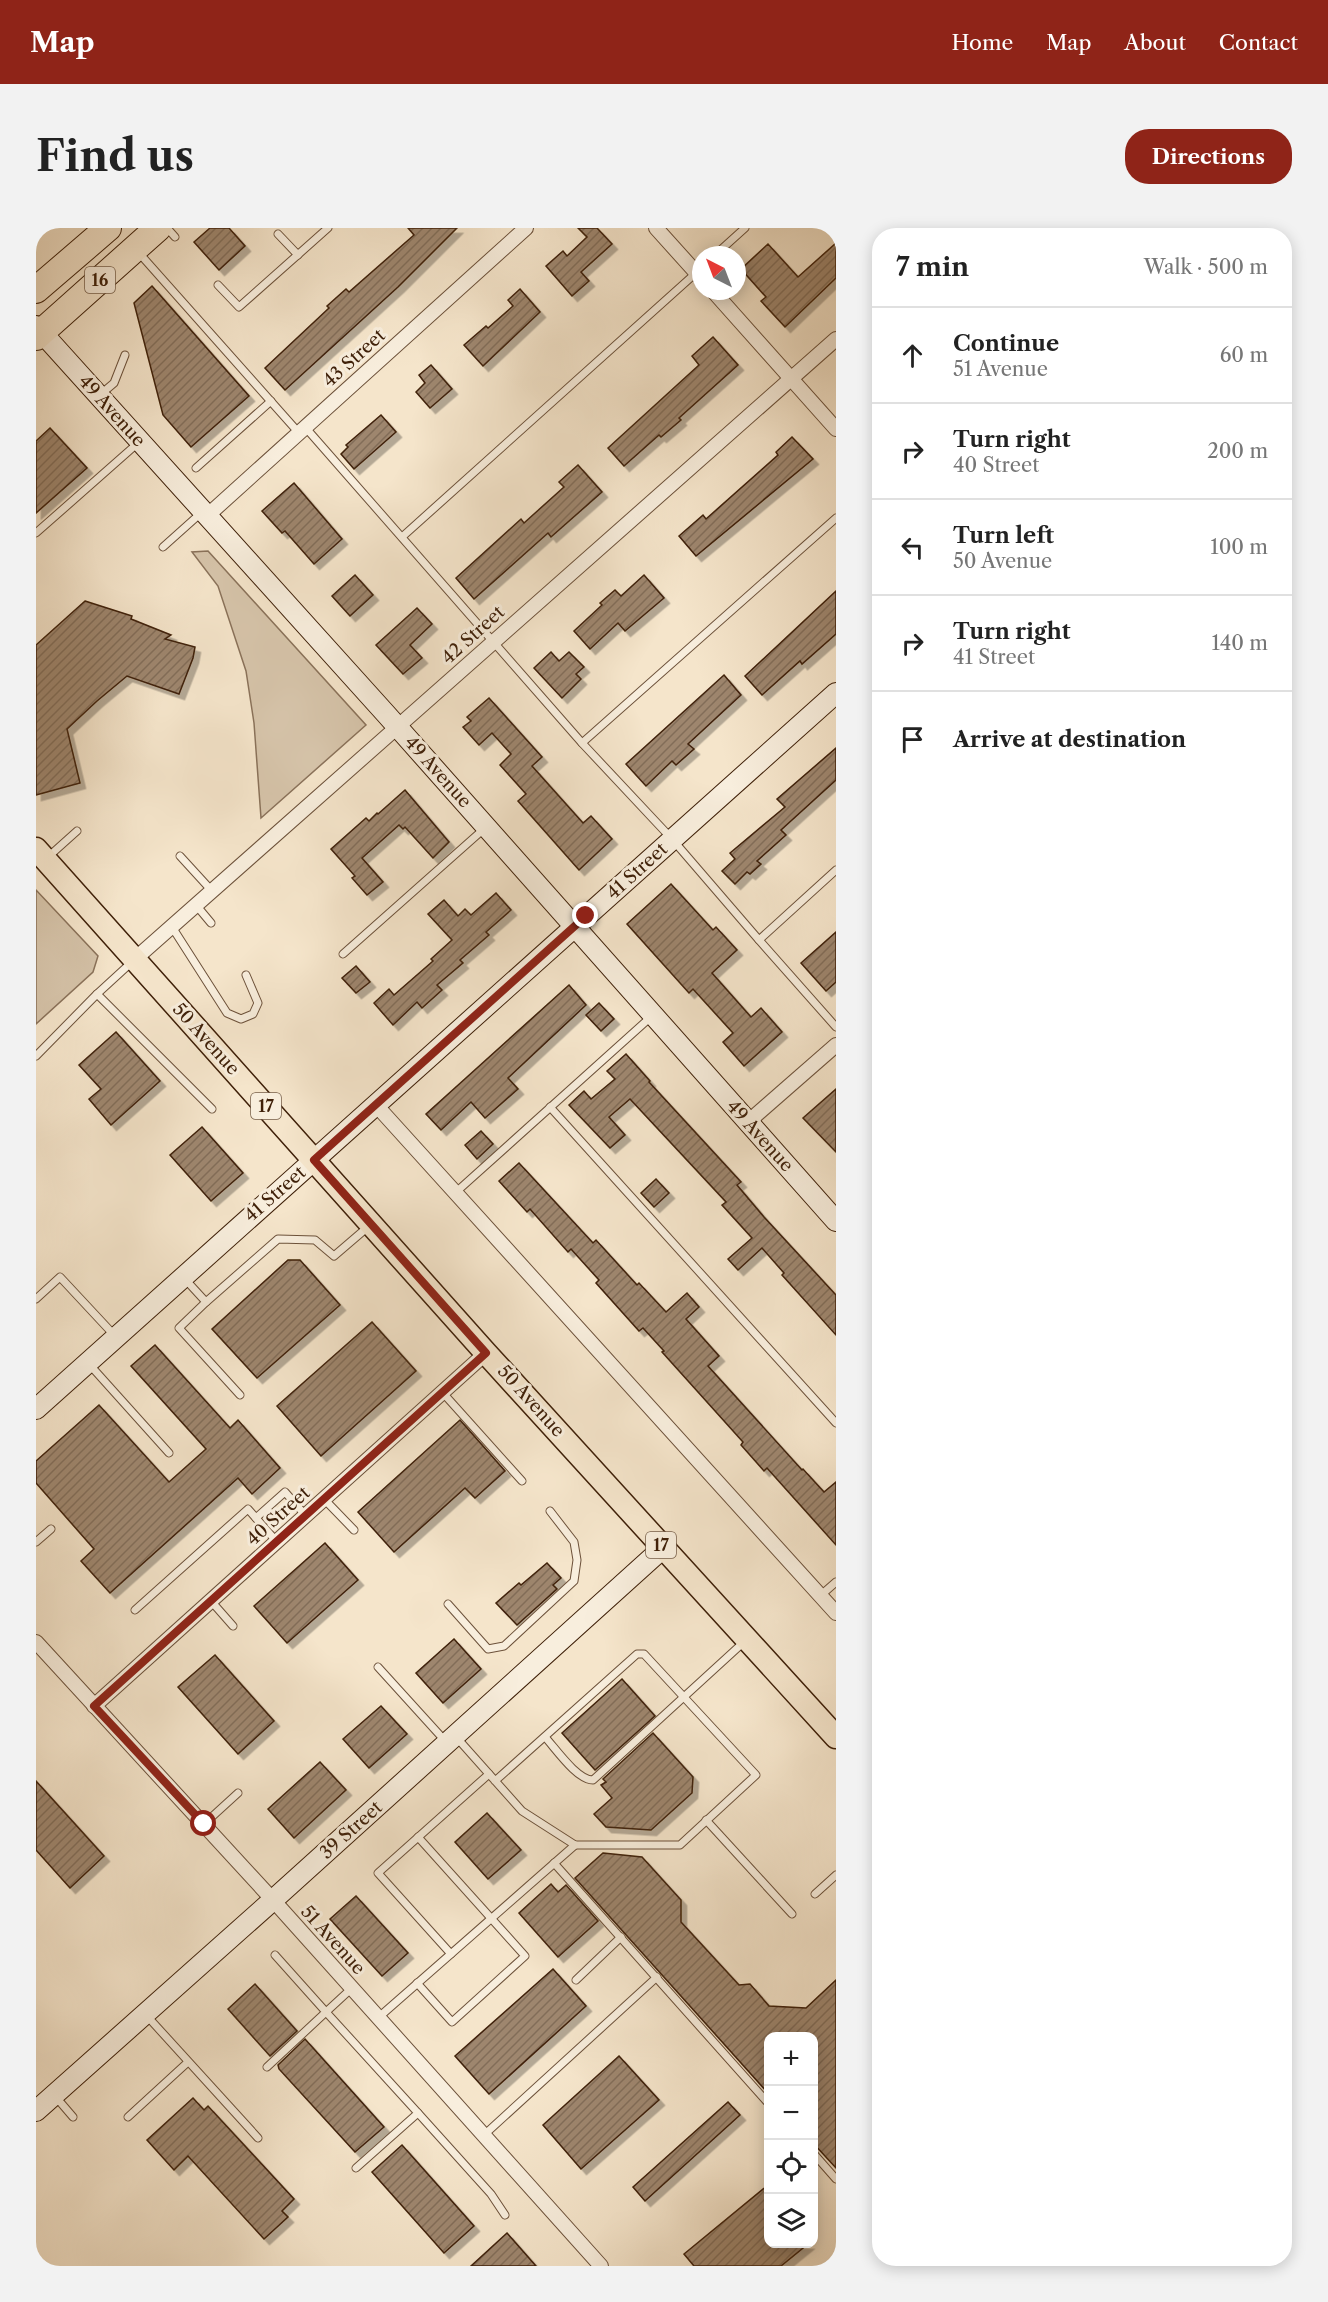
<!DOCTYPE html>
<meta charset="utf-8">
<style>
:root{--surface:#fff;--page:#f2f2f2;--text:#222;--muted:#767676;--line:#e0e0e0;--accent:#8f2418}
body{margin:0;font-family:"Libre Caslon Text",serif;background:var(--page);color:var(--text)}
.controls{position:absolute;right:18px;bottom:18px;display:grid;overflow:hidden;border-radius:12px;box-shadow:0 3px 15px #0003}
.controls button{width:54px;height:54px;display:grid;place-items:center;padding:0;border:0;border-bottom:2px solid var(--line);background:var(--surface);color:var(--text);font:30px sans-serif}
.compass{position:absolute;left:656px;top:18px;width:54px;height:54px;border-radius:50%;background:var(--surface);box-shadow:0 3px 15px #0003;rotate:318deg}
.stop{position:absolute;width:18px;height:18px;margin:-14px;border:4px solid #8f2418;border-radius:50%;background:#fff}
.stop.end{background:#8f2418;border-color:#fff;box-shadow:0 2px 6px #0008}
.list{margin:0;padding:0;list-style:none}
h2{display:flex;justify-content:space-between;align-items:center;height:78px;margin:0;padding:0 24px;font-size:26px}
h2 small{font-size:20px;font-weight:400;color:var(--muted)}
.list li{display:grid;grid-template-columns:39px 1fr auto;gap:18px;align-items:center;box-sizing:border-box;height:96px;padding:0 24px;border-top:2px solid var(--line)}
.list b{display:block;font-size:22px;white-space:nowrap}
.list p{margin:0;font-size:20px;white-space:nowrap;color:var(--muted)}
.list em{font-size:20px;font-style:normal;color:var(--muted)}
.icon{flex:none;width:33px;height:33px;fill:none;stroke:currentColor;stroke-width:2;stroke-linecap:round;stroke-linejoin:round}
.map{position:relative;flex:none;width:800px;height:2038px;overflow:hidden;border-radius:24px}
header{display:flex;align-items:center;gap:36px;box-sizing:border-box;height:84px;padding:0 30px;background:var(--accent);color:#fff}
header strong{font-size:28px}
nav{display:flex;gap:33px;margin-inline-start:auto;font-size:21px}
.intro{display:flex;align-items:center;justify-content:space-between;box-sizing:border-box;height:144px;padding:0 36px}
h1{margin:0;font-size:42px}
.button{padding:15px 27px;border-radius:24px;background:var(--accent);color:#fff;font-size:21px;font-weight:700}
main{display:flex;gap:36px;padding:0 36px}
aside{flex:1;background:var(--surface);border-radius:24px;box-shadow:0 3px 15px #0003}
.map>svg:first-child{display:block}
.green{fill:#d6c4aa;stroke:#8a725a;stroke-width:1.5}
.building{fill:url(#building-hatch);stroke:#3f2009;stroke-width:1.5;filter:url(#shadow)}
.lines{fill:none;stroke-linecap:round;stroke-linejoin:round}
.lane-casing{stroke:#6c513a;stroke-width:9}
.street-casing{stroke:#6c513a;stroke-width:16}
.secondary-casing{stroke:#3f2009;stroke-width:22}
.primary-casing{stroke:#3f2009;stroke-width:25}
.highway-casing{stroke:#3f2009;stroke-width:28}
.lane{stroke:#f8eedd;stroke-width:7}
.street{stroke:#f8eedd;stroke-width:14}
.secondary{stroke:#f8eedd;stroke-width:20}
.primary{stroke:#f5e5cb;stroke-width:22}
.highway{stroke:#f5e5cb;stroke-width:26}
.route{stroke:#8f2418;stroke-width:8}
.labels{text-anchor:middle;stroke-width:6;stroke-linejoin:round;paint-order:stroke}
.shield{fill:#f8eedd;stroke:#765e49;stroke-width:1.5}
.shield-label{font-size:16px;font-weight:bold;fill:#3f2009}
.street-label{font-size:18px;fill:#3f2009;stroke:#f8eedd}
</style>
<header>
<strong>Map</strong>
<nav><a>Home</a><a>Map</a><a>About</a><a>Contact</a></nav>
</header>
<div class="intro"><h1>Find us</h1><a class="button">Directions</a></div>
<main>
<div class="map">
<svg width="800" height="2038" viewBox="0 0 800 2038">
<defs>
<pattern id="building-hatch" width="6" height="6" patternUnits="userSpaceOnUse" patternTransform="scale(1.5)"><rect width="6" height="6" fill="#9e866e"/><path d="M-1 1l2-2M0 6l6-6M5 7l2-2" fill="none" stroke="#826d59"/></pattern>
<filter id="shadow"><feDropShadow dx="5.5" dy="5.5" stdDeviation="0" flood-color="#0004"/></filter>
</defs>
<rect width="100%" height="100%" fill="#f5e5cb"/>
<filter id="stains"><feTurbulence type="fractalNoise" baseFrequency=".00333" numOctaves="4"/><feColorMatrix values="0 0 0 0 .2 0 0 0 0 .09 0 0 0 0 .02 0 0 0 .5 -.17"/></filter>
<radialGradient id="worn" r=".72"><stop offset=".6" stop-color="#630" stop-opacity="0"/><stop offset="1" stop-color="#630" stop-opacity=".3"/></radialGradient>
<g class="green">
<path d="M172 323 330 497 225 590 218 495 210 443 182 358 156 324Z"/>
<path d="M0 662 62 728 57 744 0 796Z"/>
</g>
<g class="building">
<path d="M174 0H193L209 18 183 42 158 14Z"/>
<path d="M372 0H421L362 59 249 162 229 140 293 80 291 78 310 61 313 64 378 7Z"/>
<path d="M542 0H561L576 16 545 44 553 53 536 68 510 38 527 23 531 28 551 9Z"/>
<path d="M800 15V50L749 99 725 73 730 69 705 41 732 16 762 49Z"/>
<path d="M116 58 213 168 155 219 127 187 98 75Z"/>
<path d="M484 61 504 84 447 138 428 117 450 98 452 100 477 78 472 72Z"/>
<path d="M677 109 702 137 643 190 645 192 625 209 623 207 588 238 572 220 663 137 656 128Z"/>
<path d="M395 137 416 161 394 180 380 164 389 155 383 147Z"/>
<path d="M345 187 360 204 318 241 305 226 312 219 310 217Z"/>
<path d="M14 200 51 240 0 285V213Z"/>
<path d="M756 209 777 231 660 328 643 308 667 287 670 291 742 227 740 224Z"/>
<path d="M542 237 566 264 515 309 512 305 438 371 420 350 485 291 488 295 528 259 523 254Z"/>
<path d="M258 255 306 311 278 336 249 303 246 305 226 283Z"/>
<path d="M319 347 337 367 314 388 296 368Z"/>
<path d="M608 347 628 370 589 403 582 395 554 421 538 403 566 377 564 375 579 362 585 368Z"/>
<path d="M800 363V406L766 436 764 433 726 467 709 448Z"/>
<path d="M49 373 96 388 95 391 135 407 129 411 159 419 157 430 143 466 91 448 61 473 31 501 44 555 0 567V417Z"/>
<path d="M381 380 396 396 374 417 386 430 367 446 340 417Z"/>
<path d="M515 424 523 433 533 424 548 439 540 446 545 451 526 470 498 440Z"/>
<path d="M688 447 705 467 652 516 658 521 640 537 636 533 610 558 590 536Z"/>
<path d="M453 470 506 529 496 538 547 595 555 588 576 611 543 642 482 573 490 566 464 537 475 526 456 505 443 517 427 499 435 493 431 489Z"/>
<path d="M800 520V552L745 602 750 607 721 633 725 636 714 646 711 644 699 656 686 643 699 631 694 625 749 579 741 571Z"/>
<path d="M369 562 413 614 397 630 369 599 367 601 363 597 326 630 347 654 331 667 316 650 319 648 295 621 330 590 333 593 341 585 342 586Z"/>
<path d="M635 656 677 702 680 699 701 722 676 745 715 789 725 780 746 804 708 838 687 814 697 805 657 761 653 765 591 696Z"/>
<path d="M460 665 475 682 450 704 453 707 424 732 427 735 401 757 406 762 386 780 381 774 357 797 338 775 353 761 358 767 397 733 395 731 416 712 392 686 408 672 422 688 429 681 435 687Z"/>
<path d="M800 704V754L790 763 765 735Z"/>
<path d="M320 738 334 754 320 765 306 750Z"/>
<path d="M533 757 550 777 472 850 482 861 449 890 435 874 405 902 390 886Z"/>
<path d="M563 775 578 791 565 803 550 787Z"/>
<path d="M80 804 124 853 75 897 53 871 65 861 43 837Z"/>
<path d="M590 826 614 853 613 854 705 954 701 957 728 989 800 1067V1107L746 1047 748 1045 726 1020 702 1042 692 1031 716 1010 686 977 690 974 594 871 573 889 589 907 574 920 533 877 548 863 555 871 579 851 571 843Z"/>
<path d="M800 861V924L767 890Z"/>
<path d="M166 899 207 945 175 973 134 927Z"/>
<path d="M445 903 457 916 441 931 429 917Z"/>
<path d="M483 935 557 1015 560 1012 601 1057 603 1055 630 1084 651 1065 663 1079 650 1091 683 1128 672 1138 766 1242 767 1241 788 1264 800 1254V1317L731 1240 728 1243 705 1217 707 1214 626 1124 628 1123 607 1100 603 1103 560 1055 563 1052 535 1021 532 1024 494 981 491 984 463 953Z"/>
<path d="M620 951 633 965 618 979 605 965Z"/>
<path d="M252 1032H264L304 1077 221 1150 176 1101Z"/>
<path d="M336 1094 380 1143 285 1228 241 1178Z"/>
<path d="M119 1117 194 1200 202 1192 244 1240 216 1266 202 1250 74 1365 45 1333 58 1321 0 1255V1233L63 1177 133 1254 170 1221 95 1138Z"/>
<path d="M424 1192 469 1243 439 1270 429 1260 358 1324 322 1284Z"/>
<path d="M289 1315 322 1352 251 1415 218 1378Z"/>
<path d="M511 1335 525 1350 517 1357 521 1361 481 1397 460 1375 483 1355 485 1357Z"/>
<path d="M418 1411 445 1441 407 1475 380 1445Z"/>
<path d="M179 1427 238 1493 202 1526 142 1459Z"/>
<path d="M586 1451 619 1488 559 1542 526 1505Z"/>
<path d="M345 1478 371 1506 333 1540 307 1511Z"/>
<path d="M617 1505 657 1549 656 1565 615 1602 570 1599 558 1586 576 1570 565 1557 570 1554 567 1551Z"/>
<path d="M284 1534 310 1562 258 1610 232 1581Z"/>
<path d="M0 1553 68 1628 34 1660 0 1622Z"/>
<path d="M451 1585 485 1622 452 1651 419 1614Z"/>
<path d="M567 1625 606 1629 645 1672V1694L703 1757 714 1756 733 1778 770 1780 800 1752V1940L777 1915V1809H732V1865L539 1650Z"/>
<path d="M515 1656 522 1664 530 1657 562 1693 522 1729 483 1685Z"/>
<path d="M320 1668 372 1725 346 1748 294 1691Z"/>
<path d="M517 1741 550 1778 453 1866 419 1828Z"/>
<path d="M219 1756 261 1803 234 1828 192 1781Z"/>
<path d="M269 1811 348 1899 319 1924 243 1841 242 1837Z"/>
<path d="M583 1828 623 1872 545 1941 507 1897Z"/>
<path d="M157 1870 168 1882 172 1878 258 1971 246 1983 252 1989 228 2011 152 1928 138 1942 111 1912Z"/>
<path d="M692 1874 704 1887 609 1973 597 1959Z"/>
<path d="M366 1917 438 1998 408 2025 336 1944Z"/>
<path d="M732 1957V2016H772L745 2038H658L648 2026Z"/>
<path d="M471 2005 500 2038H435Z"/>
</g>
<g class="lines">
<g class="lane-casing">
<g id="lane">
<path d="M131 0 139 9"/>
<path d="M242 6 262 27"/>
<path d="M103 25 263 205"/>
<path d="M679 27 709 0"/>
<path d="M182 57 203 79 292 0"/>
<path d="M65 166 78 155 89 127"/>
<path d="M269 199 546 515 636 611 723 712 800 642"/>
<path d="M160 240 235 173"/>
<path d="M0 305 102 215"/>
<path d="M366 309 661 44"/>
<path d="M127 319 165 285"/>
<path d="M546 515 800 290"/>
<path d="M144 628 176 663"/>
<path d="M12 629 41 603"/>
<path d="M160 677 175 695"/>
<path d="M136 699 191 785 205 791 217 786 222 775 210 747"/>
<path d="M723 712 800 799"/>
<path d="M307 726 449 600"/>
<path d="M61 766 176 881"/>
<path d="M0 828 61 766 97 733"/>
<path d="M514 879 800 1195"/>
<path d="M419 965 616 788"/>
<path d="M148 1050 170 1074 242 1011 279 1012 298 1028 333 998"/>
<path d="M0 1071 24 1049 79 1108"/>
<path d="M170 1074 143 1100 204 1167"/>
<path d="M53 1136 133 1225"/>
<path d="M407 1165 486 1253"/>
<path d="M288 1271 318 1302"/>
<path d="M220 1290 249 1264 270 1288"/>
<path d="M0 1314 15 1301"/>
<path d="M784 1368 800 1354"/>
<path d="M175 1373 197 1398"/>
<path d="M412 1376 452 1421 468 1418 538 1353 541 1332 538 1314 514 1283"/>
<path d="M99 1382 212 1281 241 1314"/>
<path d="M342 1439 411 1515"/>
<path d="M509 1509C520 1521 541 1552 557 1552L709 1413"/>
<path d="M421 1510 486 1583 539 1617H644L720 1547 608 1426H601L459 1553"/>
<path d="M670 1592 756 1686"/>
<path d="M168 1596 202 1565"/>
<path d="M518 1635 732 1875"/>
<path d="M779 1666 800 1647"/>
<path d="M415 1726 342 1645 453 1546"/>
<path d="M540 1752 585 1709"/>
<path d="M381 1755 416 1794 489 1728 382 1609"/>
<path d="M316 1760 290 1784 382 1885 320 1940"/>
<path d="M111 1788 222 1910"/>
<path d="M343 1789 539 1617"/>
<path d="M231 1839 290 1784 239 1727"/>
<path d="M19 1868 37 1889"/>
<path d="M382 1885 455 1966 469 1987"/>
<path d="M92 1889 152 1834"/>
<path d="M448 1907 621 1749"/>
<path d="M778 1926 800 1951"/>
</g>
</g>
<g class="street-casing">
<g id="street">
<path d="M620 0 665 50"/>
<path d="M677 63 800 201"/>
<path d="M171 288 490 0"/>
<path d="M99 731 800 111"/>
<path d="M340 877 800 1385"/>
<path d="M712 894 800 817"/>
<path d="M0 1414 237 1672 565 2038"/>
<path d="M58 1478 450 1125"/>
</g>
</g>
<g class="secondary-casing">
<g id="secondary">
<path d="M0 98 350 486 800 993"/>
<path d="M0 1181 800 465"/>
<path d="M0 1883 237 1672 628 1319"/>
</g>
</g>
<g class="primary-casing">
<path id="primary" d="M0 621 450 1125 800 1509"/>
</g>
<g class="highway-casing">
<g id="highway">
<path d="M0 62 72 0"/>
<path d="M0 109 122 0"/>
</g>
</g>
<use href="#lane" class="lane"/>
<use href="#street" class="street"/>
<use href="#secondary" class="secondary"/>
<use href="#primary" class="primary"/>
<use href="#highway" class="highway"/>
</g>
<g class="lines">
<path class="route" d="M168 1596 58 1478 450 1125 278 932 550 688"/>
</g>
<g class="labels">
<g class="shield">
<rect x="49" y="39" width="30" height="26" rx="4.5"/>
<rect x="215" y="865" width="30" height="26" rx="4.5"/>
<rect x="610" y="1304" width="30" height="26" rx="4.5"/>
</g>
<g class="shield-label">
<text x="64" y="58">16</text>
<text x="230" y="884">17</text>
<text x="625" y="1323">17</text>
</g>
<g class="street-label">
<text transform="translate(318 130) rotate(-42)" y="6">43 Street</text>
<text transform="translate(76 183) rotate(48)" y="6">49 Avenue</text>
<text transform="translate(437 407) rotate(-42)" y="6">42 Street</text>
<text transform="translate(402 544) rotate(48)" y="6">49 Avenue</text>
<text transform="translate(601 643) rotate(-42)" y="6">41 Street</text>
<text transform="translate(170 811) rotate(48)" y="6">50 Avenue</text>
<text transform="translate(724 908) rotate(48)" y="6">49 Avenue</text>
<text transform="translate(239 966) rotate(-41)" y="6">41 Street</text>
<text transform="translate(495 1173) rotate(48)" y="6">50 Avenue</text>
<text transform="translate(242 1288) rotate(-42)" y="6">40 Street</text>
<text transform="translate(315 1602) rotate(-42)" y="6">39 Street</text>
<text transform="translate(297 1712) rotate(48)" y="6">51 Avenue</text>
</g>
</g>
<rect width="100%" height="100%" filter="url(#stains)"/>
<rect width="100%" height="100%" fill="url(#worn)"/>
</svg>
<div class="controls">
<button>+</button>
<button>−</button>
<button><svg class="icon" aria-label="locate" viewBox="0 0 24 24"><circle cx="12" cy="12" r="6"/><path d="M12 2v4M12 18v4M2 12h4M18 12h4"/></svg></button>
<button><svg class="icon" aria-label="layers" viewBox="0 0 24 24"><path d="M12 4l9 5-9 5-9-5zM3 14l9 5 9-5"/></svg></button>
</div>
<svg class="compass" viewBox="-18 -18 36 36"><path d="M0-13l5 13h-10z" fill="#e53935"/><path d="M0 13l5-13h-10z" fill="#767676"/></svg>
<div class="stop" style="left:168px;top:1596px"></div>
<div class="stop end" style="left:550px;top:688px"></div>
</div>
<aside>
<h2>7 min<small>Walk · 500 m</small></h2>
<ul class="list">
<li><svg class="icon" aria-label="ahead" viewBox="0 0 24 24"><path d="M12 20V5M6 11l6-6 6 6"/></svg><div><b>Continue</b><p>51 Avenue</p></div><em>60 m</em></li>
<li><svg class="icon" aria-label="right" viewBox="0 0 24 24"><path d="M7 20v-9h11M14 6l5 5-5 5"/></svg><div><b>Turn right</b><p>40 Street</p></div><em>200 m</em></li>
<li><svg class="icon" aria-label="left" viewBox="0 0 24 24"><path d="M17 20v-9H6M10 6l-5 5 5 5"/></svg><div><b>Turn left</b><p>50 Avenue</p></div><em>100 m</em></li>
<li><svg class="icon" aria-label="right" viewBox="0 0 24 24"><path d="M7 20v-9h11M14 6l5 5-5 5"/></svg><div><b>Turn right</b><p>41 Street</p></div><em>140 m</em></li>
<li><svg class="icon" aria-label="arrive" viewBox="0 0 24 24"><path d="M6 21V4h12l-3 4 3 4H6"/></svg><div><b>Arrive at destination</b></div></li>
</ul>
</aside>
</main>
